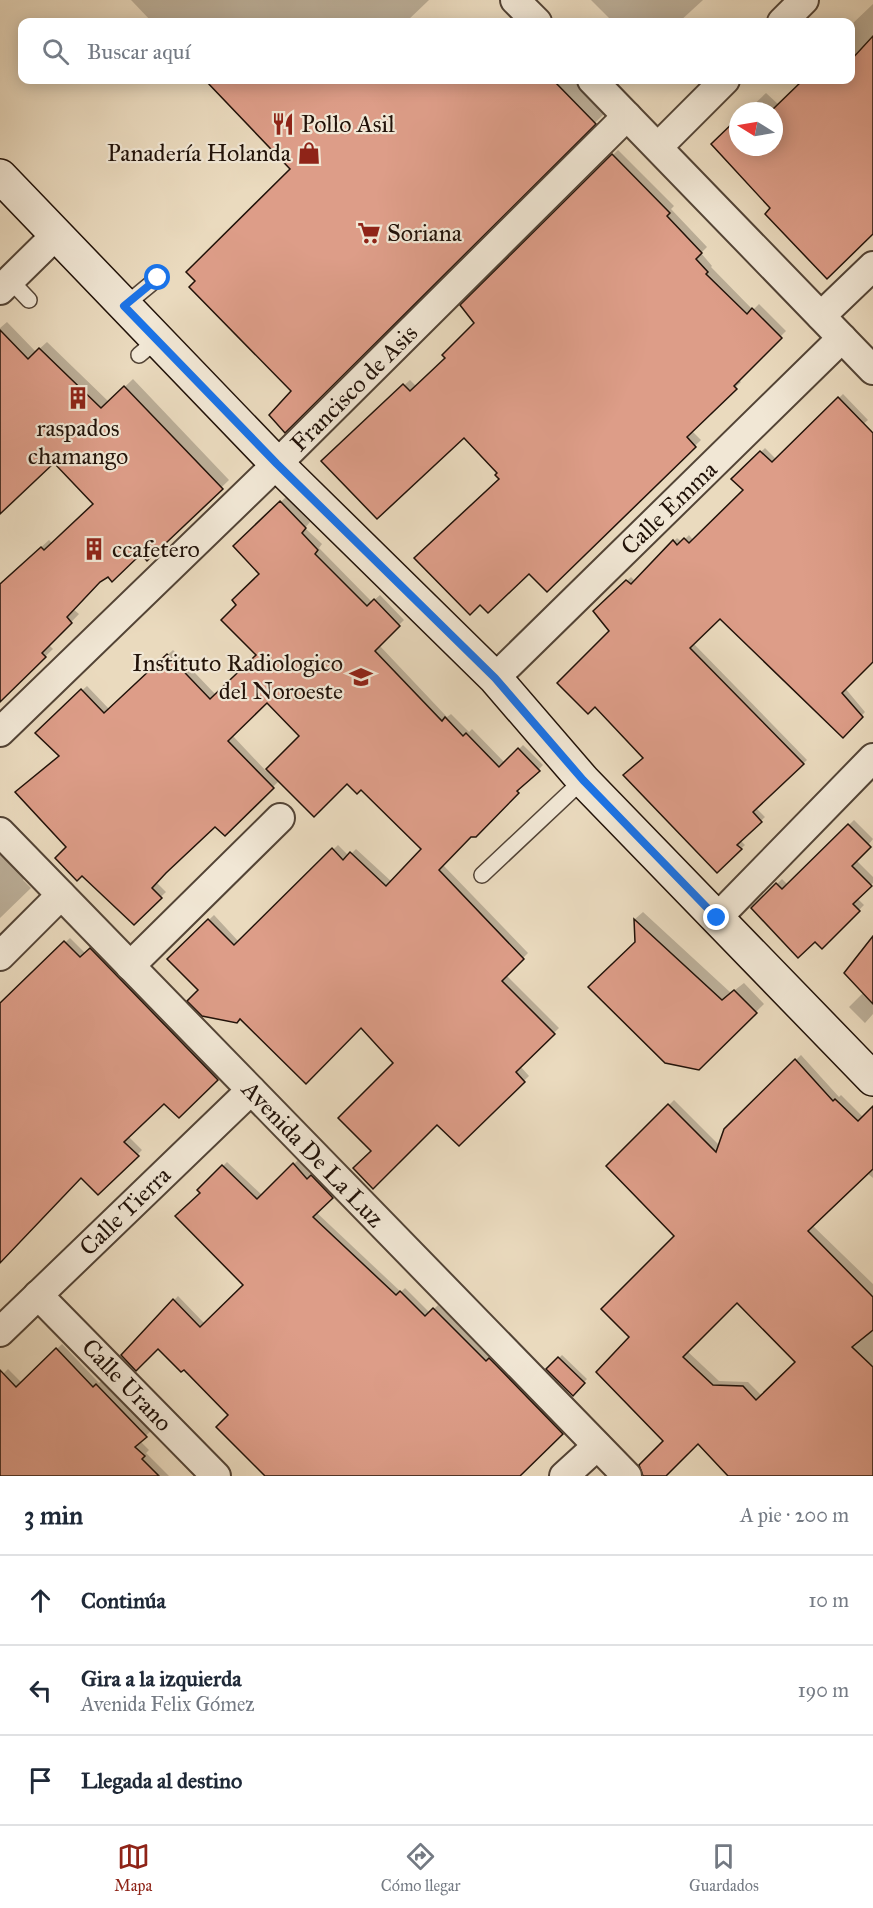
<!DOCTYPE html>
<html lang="es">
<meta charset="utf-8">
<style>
:root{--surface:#fff;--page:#f6f6f7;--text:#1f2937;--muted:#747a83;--line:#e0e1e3;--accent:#8f2418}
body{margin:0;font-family:"IM FELL Great Primer",serif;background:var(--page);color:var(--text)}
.compass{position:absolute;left:729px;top:102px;width:54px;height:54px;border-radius:50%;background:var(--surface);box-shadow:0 3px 15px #0003;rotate:281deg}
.stop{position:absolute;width:18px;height:18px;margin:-14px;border:4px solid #1a73e8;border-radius:50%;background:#fff}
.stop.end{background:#1a73e8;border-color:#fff;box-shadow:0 2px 6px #0008}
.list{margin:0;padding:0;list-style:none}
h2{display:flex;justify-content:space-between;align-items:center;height:78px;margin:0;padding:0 24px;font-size:26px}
h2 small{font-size:20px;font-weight:400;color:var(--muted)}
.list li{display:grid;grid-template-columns:39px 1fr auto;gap:18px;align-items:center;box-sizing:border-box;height:90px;padding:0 24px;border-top:2px solid var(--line)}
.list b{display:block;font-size:22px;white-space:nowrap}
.list p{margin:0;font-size:20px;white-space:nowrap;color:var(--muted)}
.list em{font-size:20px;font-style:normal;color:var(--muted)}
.icon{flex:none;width:33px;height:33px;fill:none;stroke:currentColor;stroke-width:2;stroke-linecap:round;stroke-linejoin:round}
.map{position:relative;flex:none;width:873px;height:1476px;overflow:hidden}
.search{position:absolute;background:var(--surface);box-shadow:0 3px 15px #0003;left:18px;right:18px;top:18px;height:66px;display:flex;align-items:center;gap:15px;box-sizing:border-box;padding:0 21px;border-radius:12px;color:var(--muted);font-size:22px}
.sheet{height:348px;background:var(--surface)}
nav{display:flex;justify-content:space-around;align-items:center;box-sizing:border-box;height:84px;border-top:2px solid var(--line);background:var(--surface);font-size:16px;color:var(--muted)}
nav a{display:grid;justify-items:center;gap:3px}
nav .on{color:var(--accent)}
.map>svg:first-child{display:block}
.shadow{fill:#0003;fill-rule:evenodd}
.building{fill:#dd9d88;stroke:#211209;stroke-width:1.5;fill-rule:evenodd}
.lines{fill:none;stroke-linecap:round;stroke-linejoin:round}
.service-casing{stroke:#534436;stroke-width:18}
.minor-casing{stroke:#534436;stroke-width:32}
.secondary-casing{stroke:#211209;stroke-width:36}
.service{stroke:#f1e7d5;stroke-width:15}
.minor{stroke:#f1e7d5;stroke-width:28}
.secondary{stroke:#f1e7d5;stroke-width:33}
.route{stroke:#1a73e8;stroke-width:8}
.labels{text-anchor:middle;stroke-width:4.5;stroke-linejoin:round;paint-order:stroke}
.poi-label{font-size:24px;fill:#211209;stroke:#f1e7d5;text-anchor:start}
.street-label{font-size:24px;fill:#211209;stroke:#f1e7d5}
</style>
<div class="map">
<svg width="873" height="1476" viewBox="0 0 873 1476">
<rect width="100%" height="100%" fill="#eadabe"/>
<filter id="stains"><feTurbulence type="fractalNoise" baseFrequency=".00333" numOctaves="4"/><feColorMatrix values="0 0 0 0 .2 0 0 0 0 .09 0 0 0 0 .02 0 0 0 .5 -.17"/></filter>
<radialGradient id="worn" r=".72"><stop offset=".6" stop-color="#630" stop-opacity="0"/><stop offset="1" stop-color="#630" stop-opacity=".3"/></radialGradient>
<g class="shadow">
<path d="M131 0H429L406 22H152Z"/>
<path d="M591 0H703L679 22H613Z"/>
<path d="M873 4V231L772 208 713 145 738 120V147H774V111H747L766 93 779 105 805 80H850V26Z"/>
<path d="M512 16 519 22H506Z"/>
<path d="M207 80H575L606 112 285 430 293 390 292 169Z"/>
<path d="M618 150 674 206 671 209 707 247 701 253 712 266 711 267 753 310 759 304 786 331 738 379 741 382 692 431 701 440 547 590 529 572 499 473 464 436 323 461 410 380 416 386 447 358 476 323 462 305Z"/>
<path d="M7 322 36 352 47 342 109 402 133 379 229 480 148 559 141 552 100 580 73 609 79 614 49 645 53 649 0 700V585L49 540 53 544 95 504 54 460 0 512V328Z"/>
<path d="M843 394 868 420 861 426 873 438V660L845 688 865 712 843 736 720 617 693 643 807 760 756 808 765 817 740 840 745 845 717 871 645 758 611 631 595 612 631 577 636 582 677 538 682 542 689 535 694 541 745 490 737 475 765 448 776 459Z"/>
<path d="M286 497 310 522 305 528 322 544 319 548 372 602 380 595 404 620 379 645 447 717 451 714 469 732 472 729 505 763 523 745 543 765 476 835H470L443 865 528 953 506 975 559 1028 520 1066 529 1076 459 1144 437 1123 373 1151 395 1063 361 1026 240 1017 200 990 169 959 214 915 239 942 338 845 349 856 356 849 392 882 423 849 361 788 347 782 279 781 225 834 215 824 156 882 166 892 134 922 68 847 60 756 37 733 87 686 110 710 173 650 216 695 258 655 238 605 261 574 235 546ZM267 701 301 736 266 771 232 735Z"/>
<path d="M854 820 873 839 856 860 873 877V883L857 898 864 905 822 947 815 939 753 908 782 879 788 885Z"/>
<path d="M3 850 27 875 23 880 31 888 0 918V852Z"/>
<path d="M643 912 731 993 744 983 764 1004 699 1068 636 942 635 919Z"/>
<path d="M70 938 86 954 95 944 222 1074 179 1116 164 1102 128 1136 142 1150 137 1155 81 1176 0 1259V1011L21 985Z"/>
<path d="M873 938V1014L865 1023 849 1007 864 992Z"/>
<path d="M801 1055 839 1097 841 1095 864 1118 873 1109V1178L867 1173 812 1225 873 1284V1476H730L698 1442 664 1476H644L665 1441 631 1337 676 1236 609 1166 674 1100 720 1146 725 1130ZM737 1301 797 1362 762 1396 748 1382 719 1381 687 1351Z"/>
<path d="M298 1160 312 1176 316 1172 336 1193 316 1212 401 1292 405 1288 430 1313 438 1305 491 1358 494 1355 566 1429 518 1476H266L230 1415 184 1367 158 1347 123 1355 178 1296 205 1324 245 1285 199 1190 227 1162 263 1196Z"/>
<path d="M62 1344 99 1383 102 1380 151 1431 140 1441 149 1450 146 1453 169 1476H0V1377L8 1369 22 1383Z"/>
<path d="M562 1355 587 1379 573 1394 548 1369Z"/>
</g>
<g class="building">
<path d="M873 36V234L827 279 765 214 770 208 711 144 738 118V147H774V111H771L803 80H850V61Z"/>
<path d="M205 80H553L596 124 285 433 269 415 291 391 189 287 195 281 186 272 290 169Z"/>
<path d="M612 154 670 213 667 216 702 253 696 259 708 272 706 274 747 314 752 308 782 338 734 386 737 389 687 437 696 447 547 592 529 574 488 613 480 605 470 615 414 558 499 479 495 475 497 473 464 438 377 519 321 461 403 384 410 391 445 358 442 355 474 323 460 305Z"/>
<path d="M0 330 28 359 39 348 101 408 124 386 223 489 147 561 141 554 112 582 108 577 100 582 67 617 72 623 42 653 46 657 0 702V584L41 547 44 550 93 504 54 463 0 514Z"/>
<path d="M838 397 873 433V662L842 693 863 717 843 738 720 619 690 648 804 764 753 812 762 822 737 845 742 849 717 873 623 775 643 758 595 707 588 714 557 683 609 631 593 611 626 580 631 584 673 540 677 545 684 538 689 543 743 490 731 479 760 451 772 462Z"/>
<path d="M280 501 306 528 302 533 318 550 315 554 367 606 374 599 400 626 375 651 442 721 445 717 463 736 466 733 499 767 518 748 540 771 517 791 519 793 476 837H471L439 870 524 959 502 981 555 1034 516 1072 525 1082 459 1146 437 1125 373 1189 353 1168 371 1151 338 1118 393 1063 361 1028 306 1084 240 1019 237 1023 202 1016 187 1001 198 990 167 959 208 919 234 945 332 848 343 860 350 852 386 886 421 849 361 790 357 794 347 784 314 817 266 769 299 736 267 703 228 741 274 788 225 836 215 827 166 873 152 888 162 898 134 925 82 876 77 881 55 858 66 847 15 792 59 756 35 733 81 689 104 713 167 654 210 699 256 655 221 620 236 605 232 600 259 574 233 546Z"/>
<path d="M848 824 871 847 852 866 872 886 853 904 860 911 822 949 815 942 798 958 751 908 776 883 782 889Z"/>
<path d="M634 919 722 1000 734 990 757 1013 699 1070 665 1063 588 987 635 942Z"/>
<path d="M873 936V1004L844 973Z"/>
<path d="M64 941 80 957 90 948 218 1080 179 1118 164 1104 124 1142 139 1156 98 1195 81 1178 0 1263V1003Z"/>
<path d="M795 1059 833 1101 835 1099 858 1121 873 1106V1169L808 1231 873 1297V1330L852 1347 873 1367V1476H728L698 1444 666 1476H643L639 1465 663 1441 596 1372 629 1337 601 1309 674 1236 606 1166 668 1104 716 1152 724 1129ZM737 1303 795 1362 756 1400 743 1386 713 1385 683 1357Z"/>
<path d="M293 1163 307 1179 311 1175 333 1198 313 1217 396 1295 400 1291 425 1316 433 1308 486 1361 489 1358 496 1365 563 1434 520 1476H265L216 1427 228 1415 184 1370 181 1372 158 1349 136 1371 121 1355 173 1299 200 1327 243 1285 175 1216 200 1193 197 1190 222 1165 257 1199Z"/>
<path d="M56 1348 93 1387 96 1384 147 1437 135 1447 145 1456 142 1459 159 1476H0V1370L16 1387Z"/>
<path d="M558 1357 585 1383 573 1396 546 1369Z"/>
</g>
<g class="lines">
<g class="service-casing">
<g id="service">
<path d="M10 280 29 300"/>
<path d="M124 306 158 278"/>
<path d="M139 355 157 340"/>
<path d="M482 875 583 780"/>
</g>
</g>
<g class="minor-casing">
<g id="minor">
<path d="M515 0 537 22"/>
<path d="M782 22 804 0"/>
<path d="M592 80 873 370"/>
<path d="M658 147 725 80"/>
<path d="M0 290 56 235"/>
<path d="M821 316 873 266"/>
<path d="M495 678 842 338"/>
<path d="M0 732 277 464 627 116"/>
<path d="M0 832 627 1476"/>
<path d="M717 918 873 758"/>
<path d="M0 956 61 895"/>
<path d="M130 966 280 818"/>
<path d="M38 1295 216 1476"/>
<path d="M0 1332 251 1090"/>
<path d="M564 1476 597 1446"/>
</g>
</g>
<g class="secondary-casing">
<path id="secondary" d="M0 176 277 464 495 678 583 780 873 1079"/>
</g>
<use href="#service" class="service"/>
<use href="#minor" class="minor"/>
<use href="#secondary" class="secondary"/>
</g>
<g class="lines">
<path class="route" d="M158 278 124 306 277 464 495 678 583 780 717 918"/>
</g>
<defs>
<g id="restaurant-bare" transform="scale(1.8)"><path d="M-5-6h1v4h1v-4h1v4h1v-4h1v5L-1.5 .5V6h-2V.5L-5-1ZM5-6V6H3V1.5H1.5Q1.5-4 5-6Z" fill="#8f2418" stroke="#f1e7d5" stroke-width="2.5" paint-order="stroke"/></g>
<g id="shop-bare" transform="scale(1.8)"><path d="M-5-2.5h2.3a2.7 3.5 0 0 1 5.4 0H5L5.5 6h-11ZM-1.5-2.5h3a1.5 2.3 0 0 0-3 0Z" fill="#8f2418" stroke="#f1e7d5" stroke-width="2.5" paint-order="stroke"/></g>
<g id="supermarket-bare" transform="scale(1.8)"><path d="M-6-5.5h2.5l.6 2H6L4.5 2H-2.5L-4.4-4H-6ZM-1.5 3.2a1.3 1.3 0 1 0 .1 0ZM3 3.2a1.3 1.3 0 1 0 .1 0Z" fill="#8f2418" stroke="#f1e7d5" stroke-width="2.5" paint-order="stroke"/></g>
<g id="building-bare" transform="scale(1.8)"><path d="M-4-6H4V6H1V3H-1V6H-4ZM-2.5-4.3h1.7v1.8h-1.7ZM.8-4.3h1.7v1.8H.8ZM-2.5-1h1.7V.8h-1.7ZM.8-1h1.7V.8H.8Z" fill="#8f2418" stroke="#f1e7d5" stroke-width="2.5" paint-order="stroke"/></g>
<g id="university-bare" transform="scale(1.8)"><path d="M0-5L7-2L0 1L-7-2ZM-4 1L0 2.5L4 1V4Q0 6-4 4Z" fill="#8f2418" stroke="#f1e7d5" stroke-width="2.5" paint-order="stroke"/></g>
</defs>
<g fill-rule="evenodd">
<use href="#restaurant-bare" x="283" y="124"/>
<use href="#shop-bare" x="309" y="153"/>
<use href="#supermarket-bare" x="369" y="233"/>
<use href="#building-bare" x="78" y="398"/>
<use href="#building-bare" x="94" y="549"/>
<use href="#university-bare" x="361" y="677"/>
</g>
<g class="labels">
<g class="poi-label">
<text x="301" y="132">Pollo Asil</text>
<text x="291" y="161" text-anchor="end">Panadería Holanda</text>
<text x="387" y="241">Soriana</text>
<text x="78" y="436" text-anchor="middle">raspados<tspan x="78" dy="28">chamango</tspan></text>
<text x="112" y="557">ccafetero</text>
<text x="343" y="671" text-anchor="end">Instituto Radiologico<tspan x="343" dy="28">del Noroeste</tspan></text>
</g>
<g class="street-label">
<text transform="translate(354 388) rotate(-45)" y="8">Francisco de Asis</text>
<text transform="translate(669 508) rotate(-44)" y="8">Calle Emma</text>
<text transform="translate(313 1154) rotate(46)" y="8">Avenida De La Luz</text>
<text transform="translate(125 1211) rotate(-44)" y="8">Calle Tierra</text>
<text transform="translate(127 1385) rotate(46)" y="8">Calle Urano</text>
</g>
</g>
<rect width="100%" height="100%" filter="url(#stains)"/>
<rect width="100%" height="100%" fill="url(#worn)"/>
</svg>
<svg class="compass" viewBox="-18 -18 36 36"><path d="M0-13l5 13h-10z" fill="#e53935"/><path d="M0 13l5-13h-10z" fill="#747a83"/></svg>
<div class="stop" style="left:158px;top:278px"></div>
<div class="stop end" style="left:717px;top:918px"></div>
<div class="search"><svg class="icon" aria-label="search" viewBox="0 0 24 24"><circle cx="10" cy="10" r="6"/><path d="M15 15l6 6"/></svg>Buscar aquí</div>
</div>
<section class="sheet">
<h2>3 min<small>A pie · 200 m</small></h2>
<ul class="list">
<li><svg class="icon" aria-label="ahead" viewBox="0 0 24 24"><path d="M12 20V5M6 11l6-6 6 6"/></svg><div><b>Continúa</b></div><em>10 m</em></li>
<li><svg class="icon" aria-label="left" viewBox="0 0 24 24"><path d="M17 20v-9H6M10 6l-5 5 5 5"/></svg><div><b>Gira a la izquierda</b><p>Avenida Felix Gómez</p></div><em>190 m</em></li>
<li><svg class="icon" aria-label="arrive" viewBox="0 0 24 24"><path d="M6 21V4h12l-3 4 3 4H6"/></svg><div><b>Llegada al destino</b></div></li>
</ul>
</section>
<nav>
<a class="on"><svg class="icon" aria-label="map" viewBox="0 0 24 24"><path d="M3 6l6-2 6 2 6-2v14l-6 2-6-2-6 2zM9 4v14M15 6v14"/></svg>Mapa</a>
<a><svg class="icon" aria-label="directions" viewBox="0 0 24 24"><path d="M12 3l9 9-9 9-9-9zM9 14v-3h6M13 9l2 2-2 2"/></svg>Cómo llegar</a>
<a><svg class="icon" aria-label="saved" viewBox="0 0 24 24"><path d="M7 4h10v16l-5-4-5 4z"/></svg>Guardados</a>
</nav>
